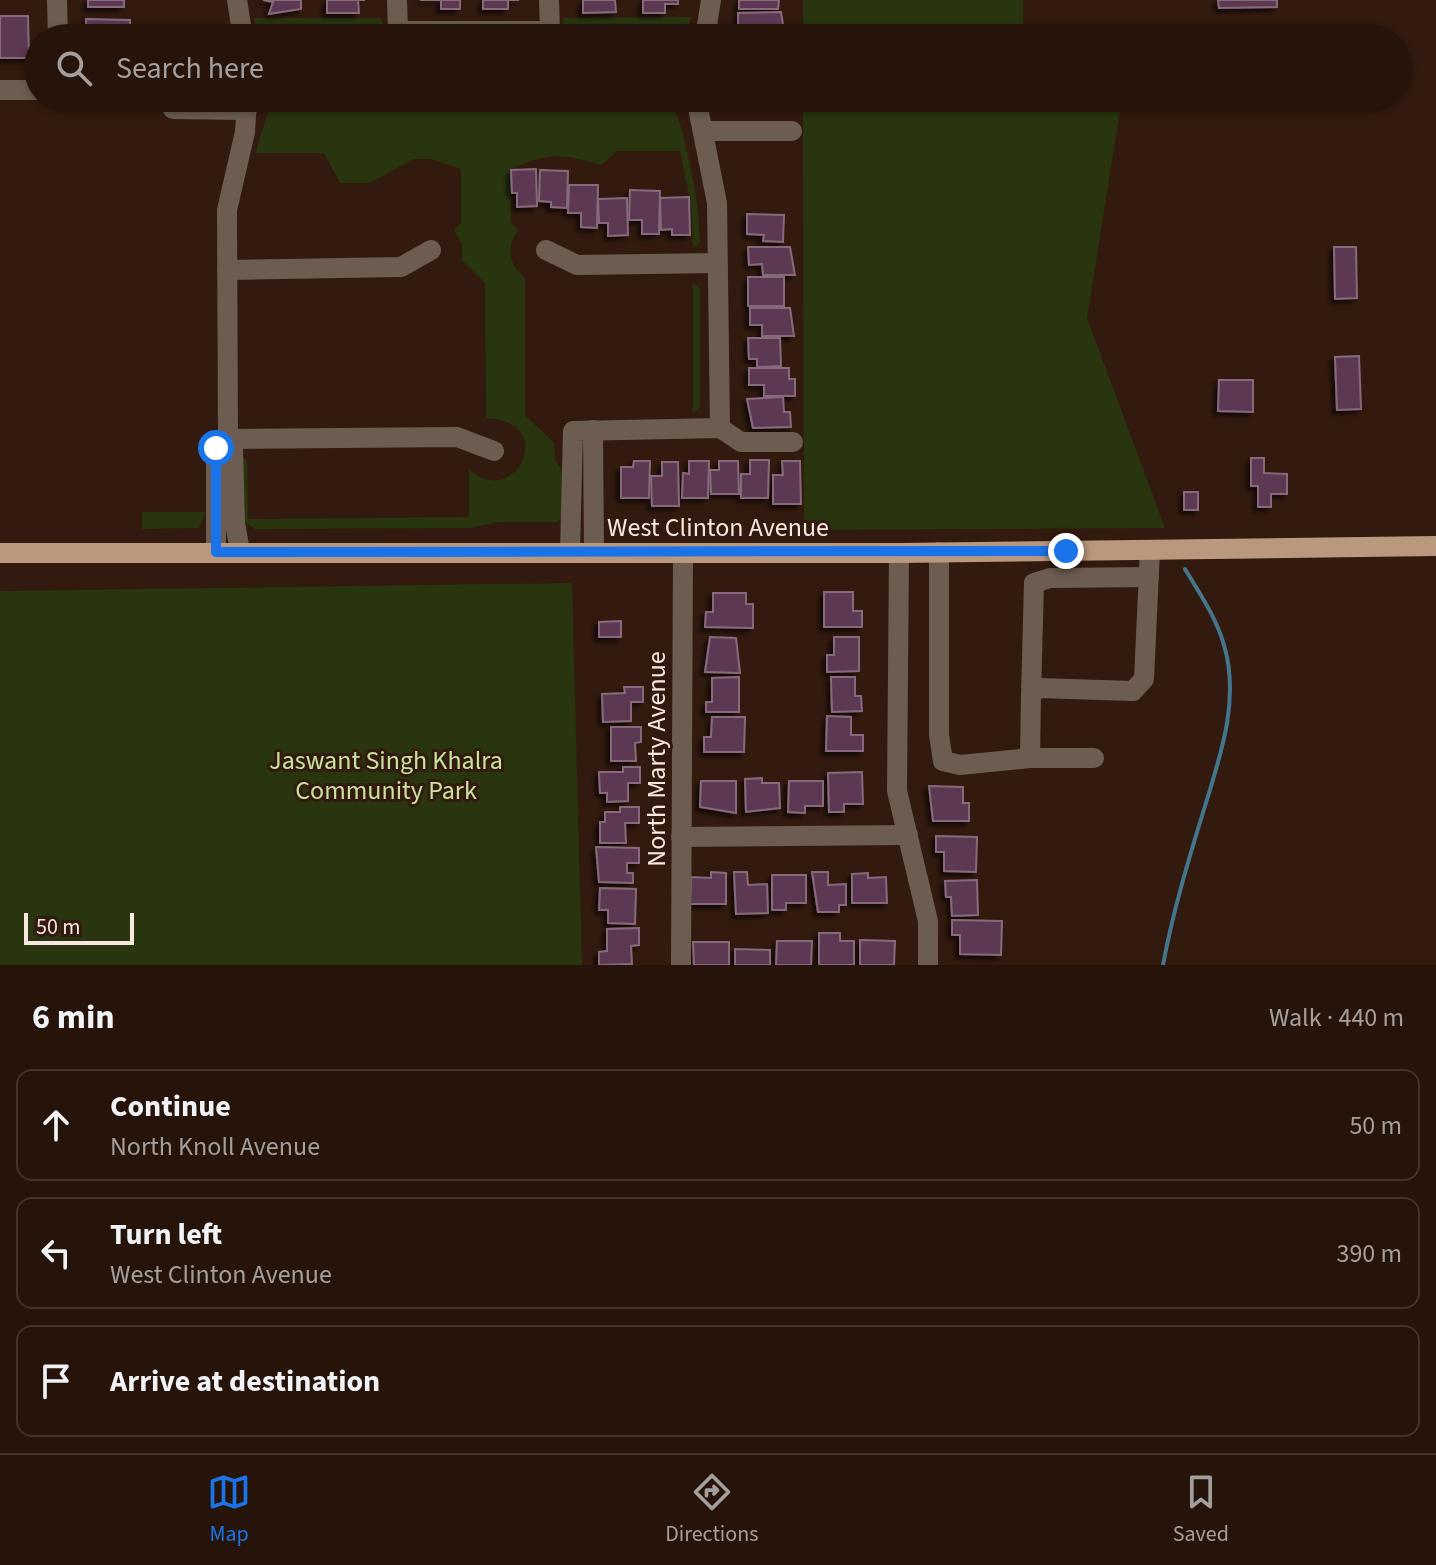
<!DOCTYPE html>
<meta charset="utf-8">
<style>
:root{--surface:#26140b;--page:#2e1d14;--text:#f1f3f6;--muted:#a49e9d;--line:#42332c;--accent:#1a73e8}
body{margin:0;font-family:"Source Sans 3",sans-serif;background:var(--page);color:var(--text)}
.scale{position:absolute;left:24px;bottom:20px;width:110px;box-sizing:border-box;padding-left:8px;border:4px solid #f9e8e0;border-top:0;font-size:22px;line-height:28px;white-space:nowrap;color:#f9e8e0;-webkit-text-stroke:6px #331a0f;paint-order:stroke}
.stop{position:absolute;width:24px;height:24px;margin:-18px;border:6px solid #1a73e8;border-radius:50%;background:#fff}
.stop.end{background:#1a73e8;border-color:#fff;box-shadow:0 2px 8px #0008}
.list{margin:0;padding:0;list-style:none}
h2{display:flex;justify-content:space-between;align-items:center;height:104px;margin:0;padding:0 32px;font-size:34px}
h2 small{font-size:26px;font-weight:400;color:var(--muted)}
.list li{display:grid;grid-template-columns:52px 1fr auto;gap:24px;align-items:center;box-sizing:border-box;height:112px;margin:0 16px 16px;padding:0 16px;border:2px solid var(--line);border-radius:16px}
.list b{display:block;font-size:30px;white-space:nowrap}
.list p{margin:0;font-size:26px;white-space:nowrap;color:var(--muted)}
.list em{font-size:26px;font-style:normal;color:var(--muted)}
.icon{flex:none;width:44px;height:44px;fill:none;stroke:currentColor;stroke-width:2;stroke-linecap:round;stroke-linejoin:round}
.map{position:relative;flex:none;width:1436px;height:965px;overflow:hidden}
.search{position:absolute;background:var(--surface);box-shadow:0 2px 6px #0004;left:24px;right:24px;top:24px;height:88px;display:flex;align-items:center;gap:20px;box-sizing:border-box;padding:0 28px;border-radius:44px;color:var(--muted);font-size:30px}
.sheet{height:488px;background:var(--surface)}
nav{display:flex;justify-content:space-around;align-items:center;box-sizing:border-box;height:112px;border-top:2px solid var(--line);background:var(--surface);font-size:22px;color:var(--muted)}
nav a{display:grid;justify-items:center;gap:4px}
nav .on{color:var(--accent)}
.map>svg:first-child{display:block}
.green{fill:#28350f}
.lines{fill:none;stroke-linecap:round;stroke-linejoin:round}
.stream{stroke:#43768b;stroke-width:4}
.building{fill:#5d3952;stroke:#866a7c;stroke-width:2;filter:url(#shadow)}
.minor{stroke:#6d5d50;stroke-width:20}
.major{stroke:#b9987e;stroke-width:20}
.route{stroke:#1a73e8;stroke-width:10}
.labels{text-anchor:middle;stroke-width:6;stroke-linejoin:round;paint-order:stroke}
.street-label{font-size:26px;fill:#f9e8e0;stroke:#331a0f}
.park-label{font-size:26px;fill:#c8e29e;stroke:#331a0f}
</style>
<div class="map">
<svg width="1436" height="965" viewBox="0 0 1436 965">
<defs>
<filter id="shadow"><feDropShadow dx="-4" dy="4" stdDeviation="2" flood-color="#0009"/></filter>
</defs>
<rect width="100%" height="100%" fill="#331a0f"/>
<g class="green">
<rect x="803" y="0" width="220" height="38"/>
<path d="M691 17 687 38H557L564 18Z"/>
<path d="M254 18H381L388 38H258Z"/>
<path d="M270 98H673C673 113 680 120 683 134 692 169 699 206 700 242L693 248 692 210 680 151H617L601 165C563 153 547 153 511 169V222L518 230C506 247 508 265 525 278V415L554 443 555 460 565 474 567 510 558 522H499L470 528 255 529 243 521 241 458 247 459 248 519 469 517V469C514 512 561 421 486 418L485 283 462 260V244L454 230 461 223V169L431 159H414L370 183H340L324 153H256C260 133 269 118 270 98Z"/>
<path d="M803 98H1024V104H1121L1087 318 1165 528 804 530Z"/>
<path d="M693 282 700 289V407L693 414Z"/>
<path d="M142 512H206L199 528 142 529Z"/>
<path d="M572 583 582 965H0V591Z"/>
</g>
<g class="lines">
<path class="stream" d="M1163 965C1173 911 1189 858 1205 806 1221 754 1240 699 1224 645 1216 617 1200 594 1185 569"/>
</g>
<g class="building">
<rect x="88" y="0" width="36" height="7"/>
<path d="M263 0H301V9L269 14 273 2Z"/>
<path d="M327 0H365H358L359 13H327Z"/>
<path d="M441 0H420H460V9H441Z"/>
<path d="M483 0H519H508V9H483Z"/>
<path d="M583 0H615L616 12 583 13Z"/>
<path d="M643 0H678V4H665V13H643Z"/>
<path d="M739 0H779L778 9H739Z"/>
<path d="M1218 0H1277V7L1219 8Z"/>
<path d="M781 12 785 38H751V29H738V13Z"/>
<path d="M0 16H28L29 58H0Z"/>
<path d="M86 19 130 20V38H86Z"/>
<path d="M1306 31V38H1262V32Z"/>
<path d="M536 169 537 206 517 207V193H512L511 170Z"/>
<path d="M540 170 568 171 567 208 551 207V202L539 201Z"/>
<path d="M569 185H598L597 228 581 227V213H568Z"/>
<path d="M630 190 660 191 659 234H642V220H629Z"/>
<path d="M689 197 690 235H672V229L661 230 660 198Z"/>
<path d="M627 198 628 235 608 236V223H599L598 199Z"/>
<path d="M747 214 784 215 783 242 763 241 764 235 747 234Z"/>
<path d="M748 247H790L795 275H763L762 264 749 265Z"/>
<path d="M1334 247H1356L1357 298 1335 299Z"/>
<rect x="748" y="277" width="36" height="29"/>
<path d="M750 308H790L794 336H762V325H750Z"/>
<path d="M748 338H780L781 366 757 367V359H749Z"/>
<path d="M1359 356 1361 409 1337 410 1335 357Z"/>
<path d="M749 368H789V379H795V396H764V385H749Z"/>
<path d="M1219 380H1253V412L1218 411Z"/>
<path d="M783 397 784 412H790L791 427 753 428 747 399Z"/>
<path d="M1251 458H1264V473L1287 474V494H1271V507H1258V486H1251Z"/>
<path d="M750 460H769L768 498H741V474H750Z"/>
<path d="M634 461H650L649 498H621V467H633Z"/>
<path d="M689 461H709L708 498H682L683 473 689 474Z"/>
<path d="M719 461H738L739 494H711L710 470H719Z"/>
<path d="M782 461H800L801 504H773V475H783Z"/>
<path d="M662 462H678L679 506H652L651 476H662Z"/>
<rect x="1184" y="492" width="14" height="18"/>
<path d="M824 592H853V611H862V627H824Z"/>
<path d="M713 593H746V604H753V628L705 627 706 612H713Z"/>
<path d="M621 621V637H599V622Z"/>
<path d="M710 637 736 638 740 673 705 672Z"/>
<path d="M834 637H859V671L827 672V655H834Z"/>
<path d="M739 677V712H706V702H712V678Z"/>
<path d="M831 677H855V696H861L862 711 832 712Z"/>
<path d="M624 687H643V702H631V721L603 722 602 694 625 693Z"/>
<path d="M827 716 851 717V735H863V751H826Z"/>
<path d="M712 717H745L744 752H704V737H711Z"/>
<path d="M611 727H641V742L635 743 636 761H611Z"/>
<path d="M623 767H640V783H628V801L607 802V793H600L599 772H623Z"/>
<path d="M862 772 863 804H844V812H829L828 773Z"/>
<path d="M762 778V783H779L780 808 746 812 745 779Z"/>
<path d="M701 781H736V813L700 807Z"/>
<path d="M789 781H823V806H805V813L788 812Z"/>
<path d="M929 786 963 787V803H969V821H933Z"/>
<path d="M620 807H639V823H625L626 843H600V822H605V812H620Z"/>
<path d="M936 836 977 837 976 872 944 871V852H936Z"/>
<path d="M596 847 639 848V863H627V873H633V883L599 882Z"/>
<path d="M711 872 726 873V904H690L691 877 711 878Z"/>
<path d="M734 872H747L748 885 767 884 768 913 736 914Z"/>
<path d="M812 872H828V885L846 884V905H839V912H818Z"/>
<path d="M868 873V878L886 877 887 903H852V874Z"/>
<path d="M772 875H806V903H786V910H772Z"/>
<path d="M977 880 978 915 952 916 951 897H946L945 881Z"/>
<path d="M600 888 636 889 635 924 608 923V910H599Z"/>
<path d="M952 920 1002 921 1001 955 960 954V935H952Z"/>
<path d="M639 928V945L631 946 632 964 599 965V952L607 951V929Z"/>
<path d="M819 933H840V941H854V965H819Z"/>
<path d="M860 940 895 941 894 965H860Z"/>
<path d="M777 941H812L811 965H776Z"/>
<path d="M693 942H729V965H694Z"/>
<path d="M735 949 770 950V965H735Z"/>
</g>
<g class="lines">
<g class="minor">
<path d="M57 0 58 38"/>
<path d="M237 0 243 38"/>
<path d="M397 0 398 31H550L549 0"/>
<path d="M705 38 711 0"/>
<path d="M0 90H38"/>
<path d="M696 98 717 203 720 428"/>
<path d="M173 109 247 110"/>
<path d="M704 131H792"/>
<path d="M546 250 577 265 717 263"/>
<path d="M227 270 401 267 431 250"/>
<path d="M593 430 594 552"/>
<path d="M228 439 457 437 494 451"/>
<path d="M240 551 235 523 233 448 228 439 227 210 245 132 247 98"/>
<path d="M216 552V448L228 439"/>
<path d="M570 552 573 431 720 428 741 442H793"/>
<path d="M939 552V735L943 761 960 765 1030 758"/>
<path d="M899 553 897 791 928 921V965"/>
<path d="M1031 695 1034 583 1050 578 1149 577"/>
<path d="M1094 758H1030L1031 695 1038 688 1133 691 1144 679 1150 550"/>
<path d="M681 837 908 835"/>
<path d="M681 965 683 553"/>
</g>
<path class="major" d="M0 553H899L1436 546"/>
</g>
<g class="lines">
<path class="route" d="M216 448V552L1066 551"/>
</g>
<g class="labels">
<g class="street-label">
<text x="718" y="536">West Clinton Avenue</text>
<text transform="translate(656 759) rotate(-90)" y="9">North Marty Avenue</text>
</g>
<g class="park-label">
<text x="386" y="769">Jaswant Singh Khalra<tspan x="386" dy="30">Community Park</tspan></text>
</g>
</g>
</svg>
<div class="scale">50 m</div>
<div class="stop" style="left:216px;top:448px"></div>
<div class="stop end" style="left:1066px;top:551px"></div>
<div class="search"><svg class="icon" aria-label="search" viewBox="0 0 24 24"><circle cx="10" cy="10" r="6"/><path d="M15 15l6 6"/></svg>Search here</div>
</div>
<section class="sheet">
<h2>6 min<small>Walk · 440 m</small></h2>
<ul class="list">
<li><svg class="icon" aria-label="ahead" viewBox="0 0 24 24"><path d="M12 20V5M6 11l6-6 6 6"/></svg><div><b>Continue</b><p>North Knoll Avenue</p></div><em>50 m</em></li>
<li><svg class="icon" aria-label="left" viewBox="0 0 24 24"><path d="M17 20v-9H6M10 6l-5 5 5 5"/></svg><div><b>Turn left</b><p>West Clinton Avenue</p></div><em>390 m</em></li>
<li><svg class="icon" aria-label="arrive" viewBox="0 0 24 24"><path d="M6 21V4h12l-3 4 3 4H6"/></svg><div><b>Arrive at destination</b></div></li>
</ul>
</section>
<nav>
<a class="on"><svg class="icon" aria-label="map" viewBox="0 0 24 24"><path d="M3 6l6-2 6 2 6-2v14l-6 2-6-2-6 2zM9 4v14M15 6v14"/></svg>Map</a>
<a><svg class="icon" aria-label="directions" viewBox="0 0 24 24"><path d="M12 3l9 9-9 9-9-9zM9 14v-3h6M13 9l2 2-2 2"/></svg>Directions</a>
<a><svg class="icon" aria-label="saved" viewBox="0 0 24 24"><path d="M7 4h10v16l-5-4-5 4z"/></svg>Saved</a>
</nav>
